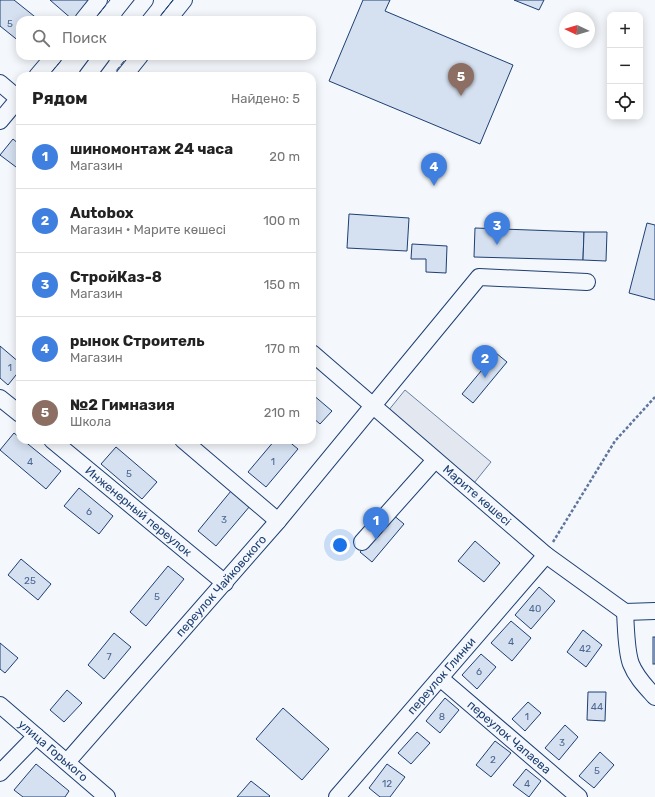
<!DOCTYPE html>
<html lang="ru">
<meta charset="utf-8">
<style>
:root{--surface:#fff;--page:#f2f2f2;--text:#222;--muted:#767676;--line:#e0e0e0;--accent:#c62828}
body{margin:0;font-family:Rubik,sans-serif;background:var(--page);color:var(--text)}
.controls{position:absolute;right:12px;top:12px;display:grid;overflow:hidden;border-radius:8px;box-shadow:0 2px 10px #0003}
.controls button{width:36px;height:36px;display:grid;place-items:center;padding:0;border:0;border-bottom:1px solid var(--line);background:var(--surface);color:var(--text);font:20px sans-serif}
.compass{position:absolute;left:559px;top:12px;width:36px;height:36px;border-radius:50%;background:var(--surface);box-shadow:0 2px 10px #0003;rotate:274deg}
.you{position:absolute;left:340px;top:545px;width:14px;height:14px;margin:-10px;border:3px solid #fff;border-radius:50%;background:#1a73e8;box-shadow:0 0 0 6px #1a73e833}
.badge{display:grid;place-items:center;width:26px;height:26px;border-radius:50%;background:var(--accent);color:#fff;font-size:13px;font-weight:700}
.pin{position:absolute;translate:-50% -33px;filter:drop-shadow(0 1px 2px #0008)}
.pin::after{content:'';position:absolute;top:21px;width:14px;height:12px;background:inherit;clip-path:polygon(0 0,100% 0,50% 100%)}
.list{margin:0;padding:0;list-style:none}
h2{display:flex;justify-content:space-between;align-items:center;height:52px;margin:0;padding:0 16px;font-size:17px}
h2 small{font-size:13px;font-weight:400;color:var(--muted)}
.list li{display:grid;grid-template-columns:26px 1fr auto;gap:12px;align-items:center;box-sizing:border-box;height:64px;padding:0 16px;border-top:1px solid var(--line)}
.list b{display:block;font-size:15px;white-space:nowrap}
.list p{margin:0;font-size:13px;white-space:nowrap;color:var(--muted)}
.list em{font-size:13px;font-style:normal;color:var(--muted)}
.icon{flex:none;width:22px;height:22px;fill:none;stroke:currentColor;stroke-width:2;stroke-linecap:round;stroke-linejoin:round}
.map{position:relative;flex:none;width:655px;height:797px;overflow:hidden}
.search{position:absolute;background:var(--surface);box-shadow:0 2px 10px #0003;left:16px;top:16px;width:300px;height:44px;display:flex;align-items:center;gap:10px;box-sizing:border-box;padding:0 14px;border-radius:12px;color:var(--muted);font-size:15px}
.panel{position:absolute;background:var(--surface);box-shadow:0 2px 10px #0003;left:16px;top:72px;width:300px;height:372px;border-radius:12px}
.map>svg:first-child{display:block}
.parking{fill:#e3e8f0;stroke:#687fa3}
.building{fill:#d5e0f0;stroke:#1d3f73}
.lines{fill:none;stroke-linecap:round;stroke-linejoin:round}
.minor-casing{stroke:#1d3f73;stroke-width:18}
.path{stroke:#5e769c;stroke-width:2.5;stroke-dasharray:3 2;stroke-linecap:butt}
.minor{stroke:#f4f7fb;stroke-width:16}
.fence{stroke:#1d3f73;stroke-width:1;stroke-dasharray:5 2;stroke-linecap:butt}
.labels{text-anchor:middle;stroke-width:3;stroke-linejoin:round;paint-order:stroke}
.number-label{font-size:10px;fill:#4b6792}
.street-label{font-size:12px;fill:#1d3f73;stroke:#f4f7fb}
</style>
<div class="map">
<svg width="655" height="797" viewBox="0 0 655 797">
<rect width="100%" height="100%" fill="#f4f7fb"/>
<path class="parking" d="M405 390 491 462 474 483 388 411Z"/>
<g class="building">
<path d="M0 0H14L39 20H20V42L0 26Z"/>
<path d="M50 0H90L73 20Z"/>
<path d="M363 0H390L385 11 513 65 480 144 329 81Z"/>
<path d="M514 0H544L539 10Z"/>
<path d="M13 139 20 145V162L16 167 0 155Z"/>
<path d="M349 214 409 218 407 251 347 248Z"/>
<path d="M647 223 655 225V300L629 293Z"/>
<path d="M475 228 584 232 583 260 474 257Z"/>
<path d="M584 232H607L606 261 583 260Z"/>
<path d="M412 244 447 246 446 273 426 272V259H411Z"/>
<path d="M0 346 20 363V370L8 385 0 378Z"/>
<path d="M496 353 507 362 473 403 462 394Z"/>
<path d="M312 394 332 411 320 424 312 417Z"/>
<path d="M14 433 20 438V440H23L61 471 46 489 0 450Z"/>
<path d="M275 440H287L298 449 266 487 248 472Z"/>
<path d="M116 447 157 482 142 499 101 464Z"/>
<path d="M79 488 113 516 99 534 64 506Z"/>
<path d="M231 491 250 506 216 546 198 531Z"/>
<path d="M392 514 404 524 372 562 360 552Z"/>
<path d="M475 541 500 563 484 582 458 561Z"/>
<path d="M21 559 51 584 38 600 8 575Z"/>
<path d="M168 566 184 579 146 626 130 612Z"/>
<path d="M539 587 555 601 531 629 515 615Z"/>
<path d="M511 621 531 638 512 661 491 643Z"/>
<path d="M583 630 602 645 586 667 567 652Z"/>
<path d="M114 633 131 647 104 679 88 665Z"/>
<rect x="653" y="637" width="2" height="27"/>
<path d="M0 643 18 658 5 673 0 669Z"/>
<path d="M481 654 496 667 477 689 462 675Z"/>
<path d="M67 690 82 703 64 722 50 710Z"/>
<path d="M588 692H606L605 721 587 720Z"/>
<path d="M445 698 459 710 440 733 426 721Z"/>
<path d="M528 702 541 713 525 731 512 719Z"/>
<path d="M283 708 329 749 302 780 256 739Z"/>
<path d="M565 725 578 737 559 760 545 748Z"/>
<path d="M417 732 430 743 411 764 398 753Z"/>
<path d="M495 741 511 753 491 777 476 765Z"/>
<path d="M600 752 614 765 594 788 579 776Z"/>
<path d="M36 764 69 791 65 797H23L14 790Z"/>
<path d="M387 764 405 777 390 797H380L369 788Z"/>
<path d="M526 769 541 781 529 797 513 785Z"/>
<path d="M251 781 270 796 269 797H237Z"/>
</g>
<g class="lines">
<g class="minor-casing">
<g id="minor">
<path d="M83 20 99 0"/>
<path d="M129 20 145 0"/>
<path d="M168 20 184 0"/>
<path d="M37 76 54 56"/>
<path d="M87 76 102 56"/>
<path d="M124 76 140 56"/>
<path d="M0 83 20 100"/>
<path d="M0 121 20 97"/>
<path id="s1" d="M312 353 546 555 625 612 655 611"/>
<path d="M0 398 20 414"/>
<path id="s2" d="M52 440 225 583"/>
<path d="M183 440 278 521"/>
<path d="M362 542 435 460"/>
<path d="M625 612C626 626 626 651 631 664 636 677 646 687 655 697"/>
<path id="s3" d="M440 678 579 797"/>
<path id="s4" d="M0 705 107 797"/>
<path id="s5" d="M67 762 278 521 479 277 587 282"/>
<path d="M0 773 36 736"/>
<path id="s6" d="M337 797 546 555"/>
</g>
</g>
<path class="path" d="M553 542 615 441 655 397"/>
<use href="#minor" class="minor"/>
<g class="fence">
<path d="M94 20 110 0"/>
<path d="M157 20 173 0"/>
<path d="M50 76 49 75 65 56"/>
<path d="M112 76 128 56"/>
</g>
</g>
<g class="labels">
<g class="number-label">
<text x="10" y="27">5</text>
<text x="10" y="371">1</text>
<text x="30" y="465">4</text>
<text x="273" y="465">1</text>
<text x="129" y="477">5</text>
<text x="89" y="515">6</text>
<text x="224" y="523">3</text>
<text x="30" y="584">25</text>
<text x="157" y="600">5</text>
<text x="535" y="612">40</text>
<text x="511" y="645">4</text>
<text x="585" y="652">42</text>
<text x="109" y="660">7</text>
<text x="479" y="675">6</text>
<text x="597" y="710">44</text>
<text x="442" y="720">8</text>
<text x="527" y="720">1</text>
<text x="562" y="746">3</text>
<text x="493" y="763">2</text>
<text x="597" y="774">5</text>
<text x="387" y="787">12</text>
<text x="527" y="787">4</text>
</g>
<g class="street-label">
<text dy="4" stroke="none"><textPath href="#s1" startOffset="218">Марите көшесі</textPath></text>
<text dy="4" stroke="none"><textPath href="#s2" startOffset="112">Инженерный переулок</textPath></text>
<text dy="4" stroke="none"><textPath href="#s5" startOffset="234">переулок Чайковского</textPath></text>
<text dy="4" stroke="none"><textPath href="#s6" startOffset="160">переулок Глинки</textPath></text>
<text dy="4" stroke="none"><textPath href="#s3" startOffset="91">переулок Чапаева</textPath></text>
<text dy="4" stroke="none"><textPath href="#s4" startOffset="70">улица Горького</textPath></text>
</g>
</g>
</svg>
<div class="controls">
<button>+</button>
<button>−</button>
<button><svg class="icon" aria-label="locate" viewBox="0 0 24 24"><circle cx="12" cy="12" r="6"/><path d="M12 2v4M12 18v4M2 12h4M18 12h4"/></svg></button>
</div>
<svg class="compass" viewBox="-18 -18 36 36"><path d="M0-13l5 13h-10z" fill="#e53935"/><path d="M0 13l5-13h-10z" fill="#767676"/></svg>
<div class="you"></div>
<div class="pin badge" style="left:376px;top:540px;background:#3f7fe0">1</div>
<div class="pin badge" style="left:485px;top:378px;background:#3f7fe0">2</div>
<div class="pin badge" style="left:497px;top:245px;background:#3f7fe0">3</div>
<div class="pin badge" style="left:434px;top:186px;background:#3f7fe0">4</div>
<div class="pin badge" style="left:461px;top:96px;background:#8d6e63">5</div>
<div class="search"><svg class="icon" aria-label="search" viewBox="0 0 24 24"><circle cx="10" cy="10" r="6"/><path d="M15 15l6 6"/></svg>Поиск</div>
<section class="panel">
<h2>Рядом<small>Найдено: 5</small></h2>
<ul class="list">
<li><span class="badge" style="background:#3f7fe0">1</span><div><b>шиномонтаж 24 часа</b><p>Магазин</p></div><em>20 m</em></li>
<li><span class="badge" style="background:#3f7fe0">2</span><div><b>Autobox</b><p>Магазин · Марите көшесі</p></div><em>100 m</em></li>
<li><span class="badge" style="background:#3f7fe0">3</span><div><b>СтройКаз-8</b><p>Магазин</p></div><em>150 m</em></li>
<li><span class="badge" style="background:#3f7fe0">4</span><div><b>рынок Строитель</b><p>Магазин</p></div><em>170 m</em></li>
<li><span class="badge" style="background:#8d6e63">5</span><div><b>№2 Гимназия</b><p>Школа</p></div><em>210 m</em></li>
</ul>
</section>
</div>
